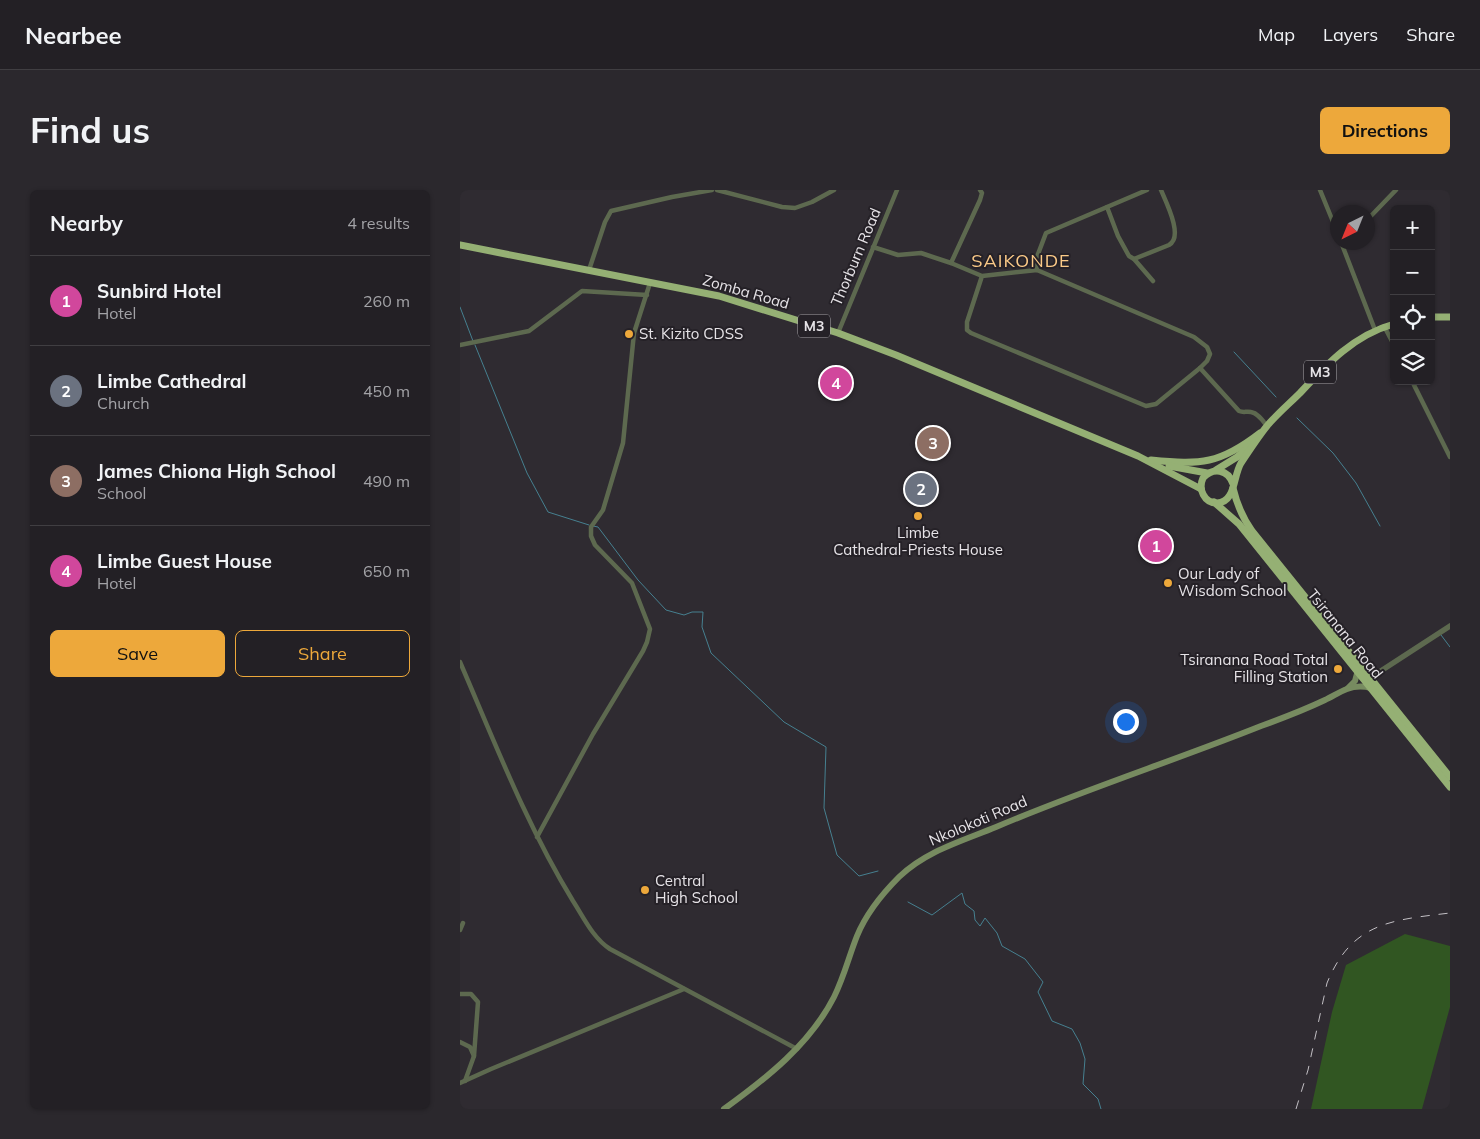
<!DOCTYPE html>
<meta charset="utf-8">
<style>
:root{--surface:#232025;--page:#2b282d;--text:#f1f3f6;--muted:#a3a3a7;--line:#403e42;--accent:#eda83b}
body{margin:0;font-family:Mulish,sans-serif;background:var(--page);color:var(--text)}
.controls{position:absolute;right:15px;top:15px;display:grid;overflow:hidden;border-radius:8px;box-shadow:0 1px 4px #0004}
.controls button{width:45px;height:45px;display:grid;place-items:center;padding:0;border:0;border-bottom:1px solid var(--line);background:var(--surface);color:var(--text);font:25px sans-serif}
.compass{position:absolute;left:870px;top:15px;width:45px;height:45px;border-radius:50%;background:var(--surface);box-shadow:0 1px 4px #0004;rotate:223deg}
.you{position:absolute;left:665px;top:531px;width:18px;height:18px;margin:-12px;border:4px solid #fff;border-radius:50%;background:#1a73e8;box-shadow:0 0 0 8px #1a73e833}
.badge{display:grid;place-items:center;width:32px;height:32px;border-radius:50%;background:var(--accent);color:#fff;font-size:16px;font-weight:700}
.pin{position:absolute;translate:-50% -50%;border:2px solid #fff;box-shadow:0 1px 5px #0006}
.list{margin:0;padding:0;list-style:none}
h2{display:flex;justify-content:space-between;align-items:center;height:65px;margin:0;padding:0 20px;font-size:21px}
h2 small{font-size:16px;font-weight:400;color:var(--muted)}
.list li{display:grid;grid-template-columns:32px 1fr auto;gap:15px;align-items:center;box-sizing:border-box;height:90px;padding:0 20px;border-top:1px solid var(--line)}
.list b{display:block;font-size:19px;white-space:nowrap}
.list p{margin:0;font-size:16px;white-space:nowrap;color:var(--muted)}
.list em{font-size:16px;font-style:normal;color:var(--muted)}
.actions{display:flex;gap:10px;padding:15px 20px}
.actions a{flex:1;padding:11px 0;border:1px solid var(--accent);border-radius:8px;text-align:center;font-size:18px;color:var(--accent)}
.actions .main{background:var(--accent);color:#111}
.icon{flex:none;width:28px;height:28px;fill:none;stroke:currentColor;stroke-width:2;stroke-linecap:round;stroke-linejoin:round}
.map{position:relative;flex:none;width:990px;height:919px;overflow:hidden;border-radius:8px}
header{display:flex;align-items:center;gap:30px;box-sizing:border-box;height:70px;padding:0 25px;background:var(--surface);border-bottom:1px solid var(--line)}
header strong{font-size:24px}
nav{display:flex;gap:28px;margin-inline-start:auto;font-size:18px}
.intro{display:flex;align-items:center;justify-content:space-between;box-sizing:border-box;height:120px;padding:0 30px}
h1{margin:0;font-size:35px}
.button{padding:12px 22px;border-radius:8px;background:var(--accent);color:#111;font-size:18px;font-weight:700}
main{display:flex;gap:30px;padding:0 30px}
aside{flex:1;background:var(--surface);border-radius:8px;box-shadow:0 1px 4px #0004}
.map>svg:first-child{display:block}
.green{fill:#315622}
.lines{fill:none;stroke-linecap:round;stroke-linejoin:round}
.stream{stroke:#468090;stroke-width:1}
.minor{stroke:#5d694f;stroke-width:4.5}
.tertiary{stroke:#5d694f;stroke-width:5.5}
.secondary{stroke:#778b60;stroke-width:6}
.trunk{stroke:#95b074;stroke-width:7}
.rail{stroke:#c3c0c5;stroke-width:1;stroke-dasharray:9 9;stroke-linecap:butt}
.poi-dot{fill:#eda83b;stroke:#252127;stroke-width:2}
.labels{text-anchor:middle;stroke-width:4;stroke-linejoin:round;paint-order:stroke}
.shield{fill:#252127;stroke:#aca9ad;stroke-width:1}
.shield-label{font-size:14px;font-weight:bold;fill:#e6e3e7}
.street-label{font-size:15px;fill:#e6e3e7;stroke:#252127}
.poi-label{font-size:15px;fill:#e6e3e7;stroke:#252127;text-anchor:start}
.quarter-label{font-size:18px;letter-spacing:1px;fill:#fbca88;stroke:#252127}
</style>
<header>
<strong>Nearbee</strong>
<nav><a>Map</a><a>Layers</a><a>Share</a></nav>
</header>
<div class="intro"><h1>Find us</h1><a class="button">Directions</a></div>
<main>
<aside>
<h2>Nearby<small>4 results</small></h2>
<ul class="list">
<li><span class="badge" style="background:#d1479c">1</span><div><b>Sunbird Hotel</b><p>Hotel</p></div><em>260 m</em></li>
<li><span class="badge" style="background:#6b7280">2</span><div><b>Limbe Cathedral</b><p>Church</p></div><em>450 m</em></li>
<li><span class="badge" style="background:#8d6e63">3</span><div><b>James Chiona High School</b><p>School</p></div><em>490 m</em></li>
<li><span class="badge" style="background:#d1479c">4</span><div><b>Limbe Guest House</b><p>Hotel</p></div><em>650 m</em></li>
</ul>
<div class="actions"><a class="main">Save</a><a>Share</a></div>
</aside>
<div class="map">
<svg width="990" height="919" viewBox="0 0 990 919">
<rect width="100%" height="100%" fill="#2f2b31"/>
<path class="green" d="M945 744 990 756V817L962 919H851L872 822 886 775Z"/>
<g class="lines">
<g class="stream">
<path d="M0 117 13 151"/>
<path d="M15 155 67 283 88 322 129 335"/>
<path d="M774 162 816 207"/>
<path d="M837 228 873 263 896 293 920 336"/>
<path d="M133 336 138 337 178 390 206 420 224 425 232 422H243L242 437 251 463 324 532 366 557 364 618 377 665 399 686 418 681"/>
<path d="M981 445 990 457"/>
<path d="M448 712 472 725 502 703 505 714 514 721 515 730 520 736 525 728 537 743 542 756 565 769 583 792 578 802 592 831 612 839 620 853 625 869 623 894 638 909 641 919"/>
</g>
<g class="minor">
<path d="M257 0 322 17 335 18 352 12 374 0"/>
<path d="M860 0 878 44"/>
<path d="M647 17 658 46 669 66 674 69 693 91"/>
<path d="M908 29 936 0"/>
<path d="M881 52 915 140"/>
<path d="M413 57 438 65 461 63 491 73 522 86 577 80 734 147 747 157 750 164 747 171 740 178 696 214 686 216 511 143 507 140V132L522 86"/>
<path d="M674 69 709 55C724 47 706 12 701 0"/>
<path d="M491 73 520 10 522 3 520 0"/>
<path d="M129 80 145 32 151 21 212 7 252 0"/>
<path d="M577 80 575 72 586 43 687 0"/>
<path d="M924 136 934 155"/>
<path d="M378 143 437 0"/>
<path d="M0 155 69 141 122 101 187 105"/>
<path d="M740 178 779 221C784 223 786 221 791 222 798 223 803 231 807 236"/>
<path d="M952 191 990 267"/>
<path d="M0 472C35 553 67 636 113 711 124 728 133 748 150 759L337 859"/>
<path d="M77 647 133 544 183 461 187 452 190 439 172 393 135 355 131 346V337L143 320 163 253 174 143 190 93"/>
<path d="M0 740 3 733"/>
<path d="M0 804H11L18 812 14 866 10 857 0 852"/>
<path d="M5 891 14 866"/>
<path d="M0 893 31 879 224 799"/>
</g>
<path class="tertiary" d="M910 488 990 436"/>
<g class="secondary">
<path d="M888 498 895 491 898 480"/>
<path d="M264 919C307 888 350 854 374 807 384 787 389 766 397 746 406 724 422 704 439 687 466 661 502 651 536 637 623 600 713 571 801 536 823 528 844 520 865 510 872 507 879 502 887 499 895 496 903 496 911 498"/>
</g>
<g class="trunk">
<path d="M0 55 259 106 378 143 436 165 678 266 741 299"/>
<path d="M971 127H990"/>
<path d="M691 270C741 275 760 274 800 243"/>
<path d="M709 276 747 283"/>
<path d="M756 280 777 267 789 257"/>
<path d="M773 294C768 279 753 277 743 288 738 299 744 313 757 313 776 312 773 286 781 273 789 261 798 247 807 236 817 224 829 214 840 203 867 174 894 145 934 134"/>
<path d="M773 298C777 315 782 327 792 341L990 587"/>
<path d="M754 312 779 334 990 597"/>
</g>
<path class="rail" d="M836 919 848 880 867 793C892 732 932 730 990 723"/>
</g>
<g class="poi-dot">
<circle cx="169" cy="144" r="5"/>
<circle cx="458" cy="326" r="5"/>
<circle cx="708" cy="393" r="5"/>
<circle cx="878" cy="479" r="5"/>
<circle cx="185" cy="700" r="5"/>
</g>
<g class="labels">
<g class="shield">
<rect x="338" y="124.5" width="32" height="23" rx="4"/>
<rect x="844" y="170.5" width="32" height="23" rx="4"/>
</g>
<g class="shield-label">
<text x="354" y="141">M3</text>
<text x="860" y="187">M3</text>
</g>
<g class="street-label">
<text transform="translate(396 67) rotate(-67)" y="5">Thorburn Road</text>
<text transform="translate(286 102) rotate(16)" y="5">Zomba Road</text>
<text transform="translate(885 444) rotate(51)" y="5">Tsiranana Road</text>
<text transform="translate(518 631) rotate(-23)" y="5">Nkolokoti Road</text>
</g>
<g class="poi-label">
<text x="179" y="149">St. Kizito CDSS</text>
<text x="458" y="348" text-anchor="middle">Limbe<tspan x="458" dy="17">Cathedral-Priests House</tspan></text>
<text x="718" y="389">Our Lady of<tspan x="718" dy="17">Wisdom School</tspan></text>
<text x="868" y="475" text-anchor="end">Tsiranana Road Total<tspan x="868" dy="17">Filling Station</tspan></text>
<text x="195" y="696">Central<tspan x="195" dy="17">High School</tspan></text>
</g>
<g class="quarter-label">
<text x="561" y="77">SAIKONDE</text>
</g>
</g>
</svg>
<div class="controls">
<button>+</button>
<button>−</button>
<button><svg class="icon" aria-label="locate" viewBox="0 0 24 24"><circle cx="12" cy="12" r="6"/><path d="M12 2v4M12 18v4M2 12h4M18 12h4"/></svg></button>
<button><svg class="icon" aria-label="layers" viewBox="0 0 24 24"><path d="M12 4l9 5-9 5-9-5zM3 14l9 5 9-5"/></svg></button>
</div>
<svg class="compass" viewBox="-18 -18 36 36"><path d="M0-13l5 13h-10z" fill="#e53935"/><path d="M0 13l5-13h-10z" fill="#a3a3a7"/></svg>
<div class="you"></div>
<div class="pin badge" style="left:696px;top:356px;background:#d1479c">1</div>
<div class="pin badge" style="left:461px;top:299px;background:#6b7280">2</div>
<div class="pin badge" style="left:473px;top:253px;background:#8d6e63">3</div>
<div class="pin badge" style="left:376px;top:193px;background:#d1479c">4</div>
</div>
</main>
